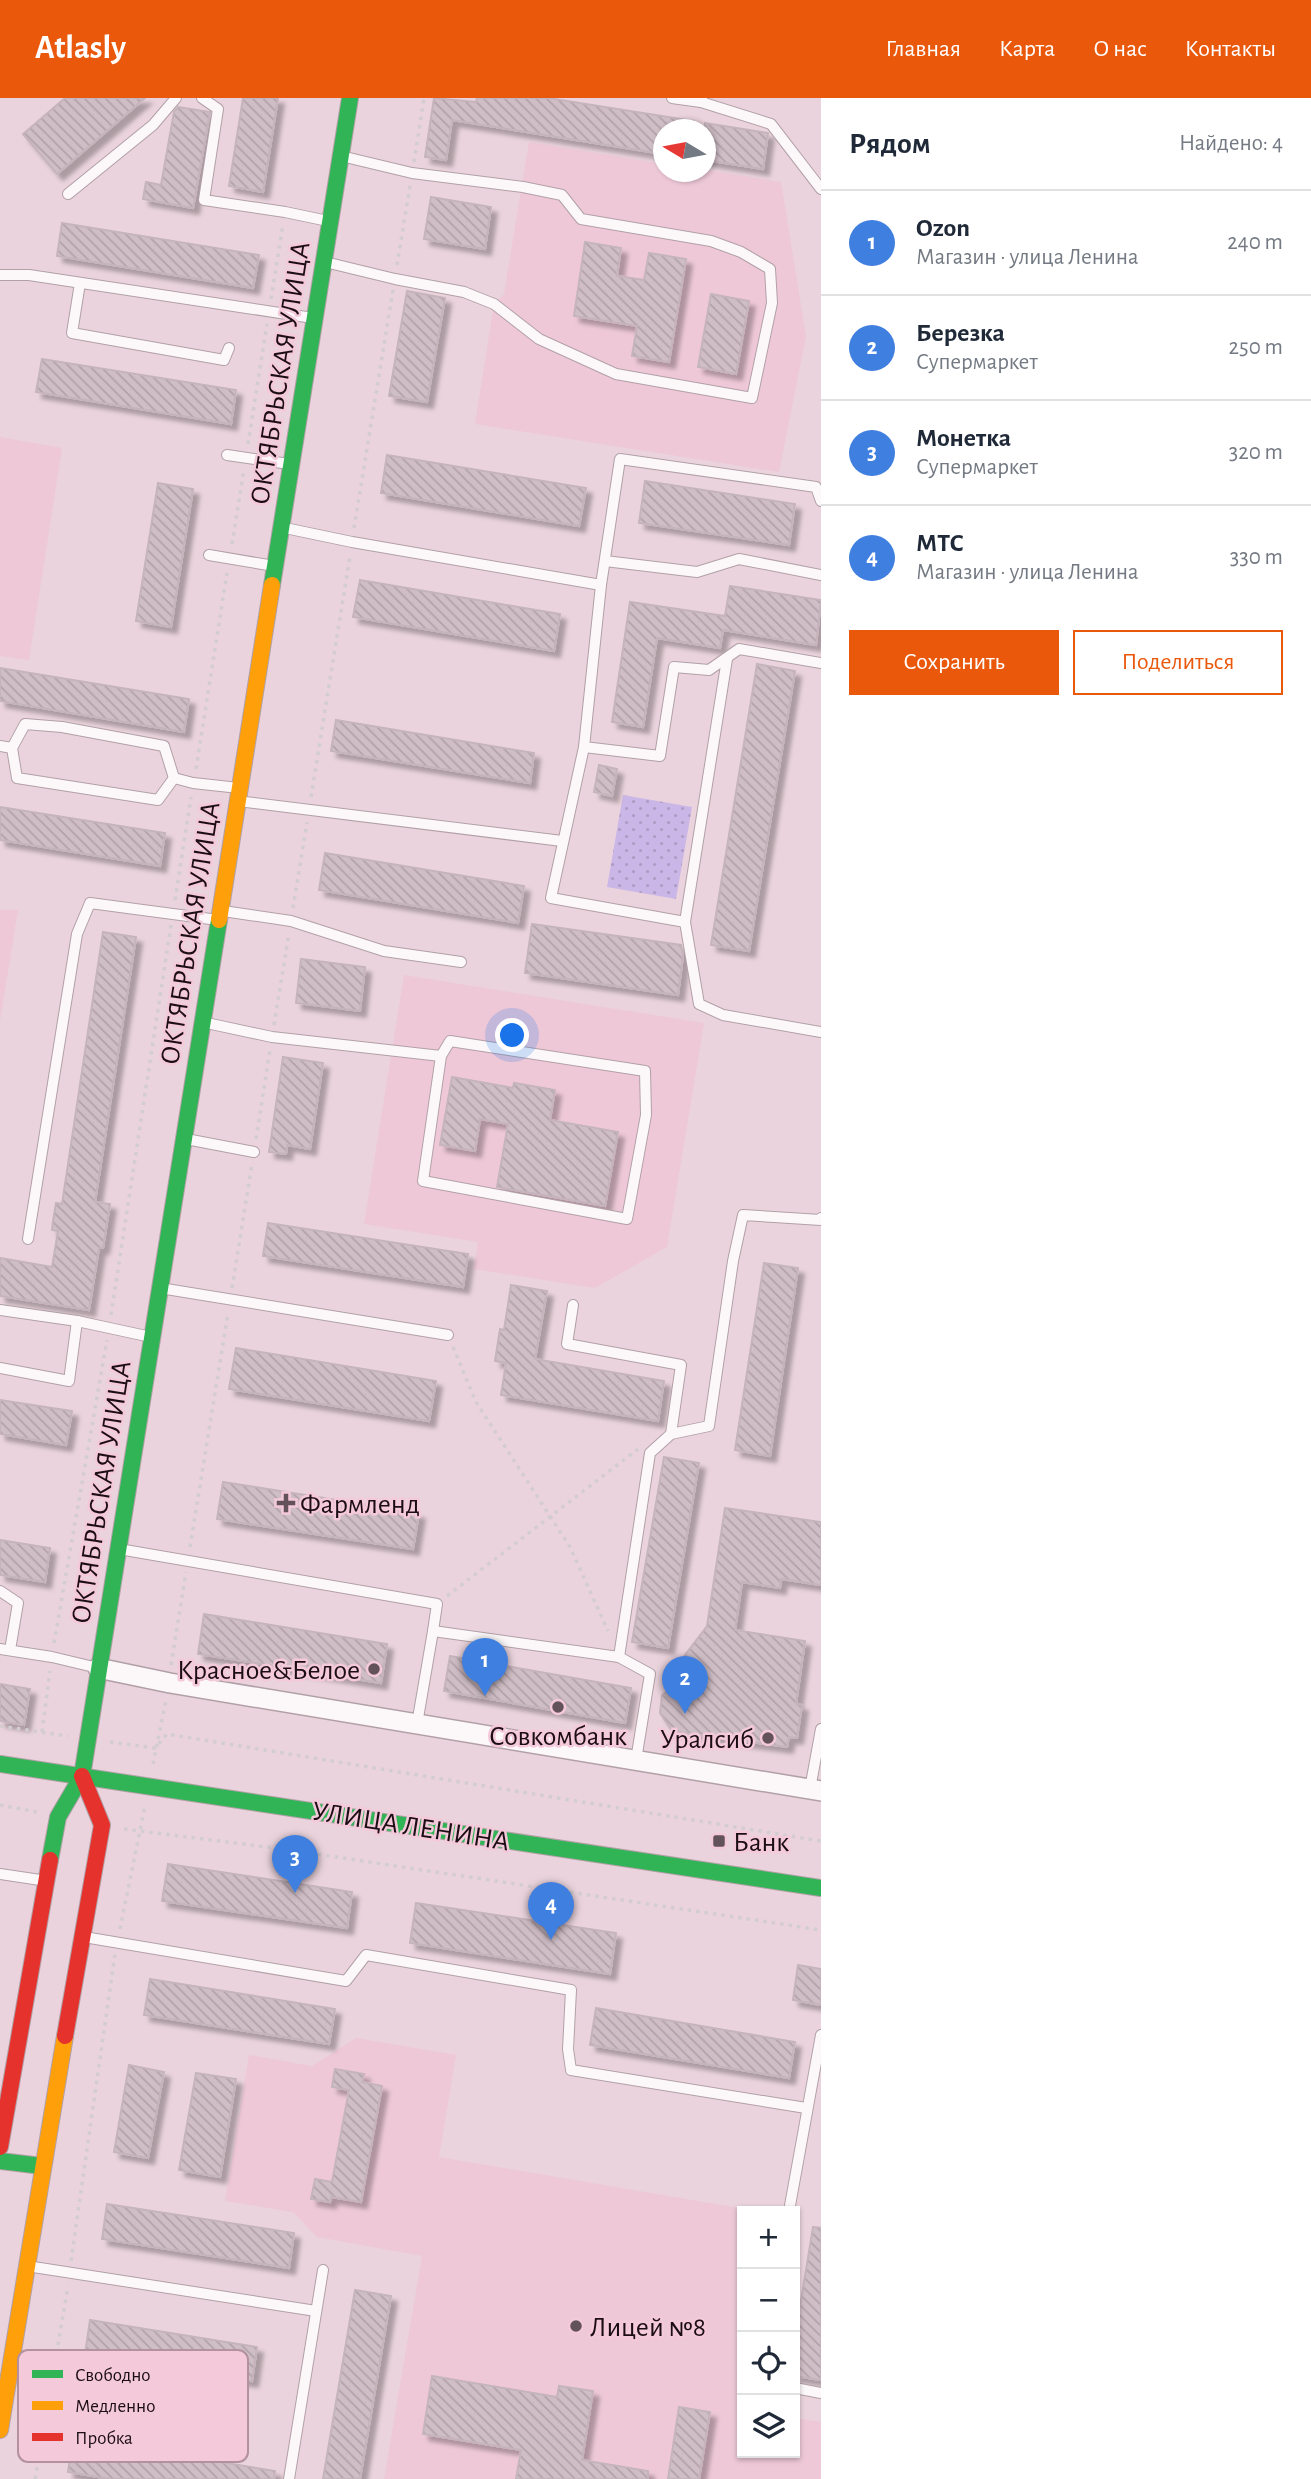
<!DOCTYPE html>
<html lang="ru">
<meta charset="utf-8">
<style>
:root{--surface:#fff;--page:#f2f2f3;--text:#1f2937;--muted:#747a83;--line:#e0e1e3;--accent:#ea580c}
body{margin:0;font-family:"Alegreya Sans",sans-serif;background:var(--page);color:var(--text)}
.controls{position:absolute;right:21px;bottom:21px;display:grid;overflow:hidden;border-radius:0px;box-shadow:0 2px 5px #0004}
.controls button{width:63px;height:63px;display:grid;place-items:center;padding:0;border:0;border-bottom:2px solid var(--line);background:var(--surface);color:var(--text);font:35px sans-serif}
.compass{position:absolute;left:653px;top:21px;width:63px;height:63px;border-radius:50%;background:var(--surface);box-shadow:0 2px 5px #0004;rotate:280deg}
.you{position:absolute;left:513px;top:938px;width:24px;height:24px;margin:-18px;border:5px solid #fff;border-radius:50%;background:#1a73e8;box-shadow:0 0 0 10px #1a73e833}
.badge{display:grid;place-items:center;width:46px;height:46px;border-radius:50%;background:var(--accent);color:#fff;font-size:23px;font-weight:700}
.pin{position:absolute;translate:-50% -58px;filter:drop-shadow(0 2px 4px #0008)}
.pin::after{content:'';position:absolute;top:37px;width:24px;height:21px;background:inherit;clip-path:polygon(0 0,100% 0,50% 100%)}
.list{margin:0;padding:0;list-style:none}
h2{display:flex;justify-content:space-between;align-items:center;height:91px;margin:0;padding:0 28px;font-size:30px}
h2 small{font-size:23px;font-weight:400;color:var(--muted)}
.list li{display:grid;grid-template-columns:46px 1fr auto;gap:21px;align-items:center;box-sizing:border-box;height:105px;padding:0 28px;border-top:2px solid var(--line)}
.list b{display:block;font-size:26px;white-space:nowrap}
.list p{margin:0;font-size:23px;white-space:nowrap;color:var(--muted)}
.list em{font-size:23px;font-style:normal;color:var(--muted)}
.actions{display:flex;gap:14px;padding:21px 28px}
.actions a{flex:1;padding:16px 0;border:2px solid var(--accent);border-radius:0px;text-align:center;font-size:24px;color:var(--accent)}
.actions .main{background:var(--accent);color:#fff}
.icon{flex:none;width:38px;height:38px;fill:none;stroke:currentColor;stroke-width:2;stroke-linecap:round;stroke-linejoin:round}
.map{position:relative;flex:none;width:821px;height:2381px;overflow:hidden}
header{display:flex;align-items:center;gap:42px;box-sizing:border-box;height:98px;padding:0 35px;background:var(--accent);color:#fff}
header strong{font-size:33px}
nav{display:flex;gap:38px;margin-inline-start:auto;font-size:24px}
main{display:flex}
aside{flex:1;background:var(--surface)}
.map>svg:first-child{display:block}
.built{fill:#eec8d7}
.grass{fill:url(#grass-dots)}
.building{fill:url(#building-back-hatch);stroke:#c6b4bc;stroke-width:2;filter:url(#shadow)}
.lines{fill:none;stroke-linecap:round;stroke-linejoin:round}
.lane-casing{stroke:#b2a0a7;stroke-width:12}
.street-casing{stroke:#b2a0a7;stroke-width:22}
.fast-casing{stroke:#b2a0a7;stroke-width:18}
.slow-casing{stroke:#b2a0a7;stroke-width:18}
.jam-casing{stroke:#b2a0a7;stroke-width:18}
.path{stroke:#d4cdd0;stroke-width:3.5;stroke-dasharray:3.5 5;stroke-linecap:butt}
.lane{stroke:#fcf8fa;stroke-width:10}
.street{stroke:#fcf8fa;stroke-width:19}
.fast{stroke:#30b455;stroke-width:16}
.slow{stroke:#ff9f0a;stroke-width:16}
.jam{stroke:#e5322d;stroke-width:16}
.poi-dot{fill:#635259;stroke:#f4c9da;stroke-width:2.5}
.labels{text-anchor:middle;stroke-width:5;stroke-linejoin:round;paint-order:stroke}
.street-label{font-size:28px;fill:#1b0d13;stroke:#f4c9da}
.poi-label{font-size:28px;fill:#1b0d13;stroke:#f4c9da;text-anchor:start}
.key{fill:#f4c9da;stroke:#b3919e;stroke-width:2}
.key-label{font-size:19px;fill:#1b0d13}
</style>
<header>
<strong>Atlasly</strong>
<nav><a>Главная</a><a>Карта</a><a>О нас</a><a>Контакты</a></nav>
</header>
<main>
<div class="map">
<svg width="821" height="2381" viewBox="0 0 821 2381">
<defs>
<pattern id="grass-dots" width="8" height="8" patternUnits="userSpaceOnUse" patternTransform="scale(1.75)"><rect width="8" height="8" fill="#cbb7e7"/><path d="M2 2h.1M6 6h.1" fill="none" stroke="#ae9cc5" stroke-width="1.8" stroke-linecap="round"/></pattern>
<pattern id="building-back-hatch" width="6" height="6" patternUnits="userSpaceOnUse" patternTransform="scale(1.75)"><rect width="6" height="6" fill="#d0bec6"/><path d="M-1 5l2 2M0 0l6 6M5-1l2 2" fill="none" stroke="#b2a2a9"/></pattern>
<filter id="shadow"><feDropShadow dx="6" dy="6" stdDeviation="2" flood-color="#0004"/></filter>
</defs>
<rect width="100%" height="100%" fill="#ead3dc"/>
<g class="built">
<path d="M529 44 663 66 664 74 706 72 781 84 806 238 779 374 475 326 494 206 504 196Z"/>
<path d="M0 339 62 350 29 562 0 558Z"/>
<path d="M0 812H18L0 923Z"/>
<path d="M404 877 704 925 667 1149 595 1190 474 1171 478 1144 364 1126Z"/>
<path d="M356 1940 456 1957 439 2059 757 2113H742V2299L740 2310 742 2311V2355H795V2320L821 2324V2381H384L422 2158 317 2139 293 2114 225 2103 249 1957 312 1968Z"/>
</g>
<path class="grass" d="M623 697 692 709 676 801 607 789Z"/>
<g class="building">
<path d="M65 0H145L57 76 23 36Z"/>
<path d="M243 0H278L263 94 229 88Z"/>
<path d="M434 0 476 4 477 0H548L694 23 693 32H663V56L452 22 446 62 425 59Z"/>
<path d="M178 9 210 14 193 110 143 101 146 84 161 87 174 14Z"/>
<path d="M705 25 768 35 763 71 705 62Z"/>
<path d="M431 99 491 109 485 151 424 141Z"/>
<path d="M62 125 259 157 253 190 57 158Z"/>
<path d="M585 144 621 150 617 178 644 182 649 155 686 161 669 264 632 258 637 228 574 218Z"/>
<path d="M407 193 445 200 427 304 389 298Z"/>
<path d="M711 196 749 203 736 276 698 269Z"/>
<path d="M42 261 236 292 231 326 36 294Z"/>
<path d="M387 357 586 390 579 428 381 395Z"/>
<path d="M645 383 795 406 789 447 639 425Z"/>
<path d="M158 385 193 391 171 529 136 523Z"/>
<path d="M360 482 560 516 554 553 353 519Z"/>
<path d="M730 488 821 502 816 547 723 532 720 550 657 540 643 629 612 624 630 504 725 518Z"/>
<path d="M757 566 795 573 749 853 711 847Z"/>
<path d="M0 570 189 601 184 634 0 603Z"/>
<path d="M336 622 534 655 530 685 331 653Z"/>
<path d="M599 667 617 671 612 698 594 694Z"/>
<path d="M0 709 165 735 160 768 0 742Z"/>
<path d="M325 755 524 788 518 825 319 792Z"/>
<path d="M532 826 681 847 683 858 678 897 525 875Z"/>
<path d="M103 834 136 839 95 1104 110 1106 103 1150H99L89 1212 0 1198V1160L52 1169 58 1133 52 1132 53 1123 56 1105 62 1106Z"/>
<path d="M301 861 365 869 360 913 296 905Z"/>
<path d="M283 959 323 965 310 1051 287 1047 286 1056 269 1054Z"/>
<path d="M452 979 513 990 514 985 555 992 550 1022 618 1034 605 1108 497 1089 508 1026 480 1021 475 1053 440 1047Z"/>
<path d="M268 1125 468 1156 463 1189 263 1158Z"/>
<path d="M764 1165 798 1170 770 1358 735 1352Z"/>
<path d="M511 1187 547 1193 535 1261 664 1283 658 1323 501 1297 506 1265 495 1263 500 1231 504 1232Z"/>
<path d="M236 1250 436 1283 429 1323 229 1291Z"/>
<path d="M0 1302 72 1313 66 1347 0 1336Z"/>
<path d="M664 1359 699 1365 668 1550 632 1544Z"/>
<path d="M223 1384 419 1415 413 1451 217 1421Z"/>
<path d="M725 1410 821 1424V1487L781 1481 780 1490 742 1484 735 1532 805 1543 796 1606 802 1607 797 1640 789 1639 787 1649 672 1633 660 1615 662 1597 679 1586 682 1561 707 1528Z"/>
<path d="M0 1442 50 1450 45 1484 0 1477Z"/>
<path d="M204 1516 387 1546 381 1585 198 1556Z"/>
<path d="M450 1558 631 1590 625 1625 444 1593Z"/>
<path d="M0 1586 30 1591 24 1627 0 1623Z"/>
<path d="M168 1766 352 1794 347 1830 162 1803Z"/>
<path d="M416 1805 616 1835 610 1876 410 1845Z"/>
<path d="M798 1867 821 1871V1907L793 1902Z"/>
<path d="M150 1881 335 1911 329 1946 144 1917Z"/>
<path d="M596 1910 795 1944 789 1980 590 1947Z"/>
<path d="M129 1967 164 1974 148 2060 114 2054Z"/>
<path d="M335 1971 364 1976 362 1984 382 1988 361 2104 331 2099 330 2104 311 2101 315 2081 332 2084 349 1992 332 1989Z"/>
<path d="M196 1975 236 1981 220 2079 179 2072Z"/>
<path d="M107 2106 294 2135 289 2170 102 2141Z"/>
<path d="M813 2129 821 2130V2282L795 2278V2239Z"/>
<path d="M355 2192 391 2198 360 2381H323Z"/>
<path d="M90 2222 257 2249 252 2283 85 2256Z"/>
<path d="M432 2278 557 2299 559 2288 593 2293 582 2362 648 2373V2381H516L521 2352 423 2336Z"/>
<path d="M679 2309 710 2314 699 2381H668Z"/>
<path d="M73 2340 275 2373 274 2381H110L68 2374Z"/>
</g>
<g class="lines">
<g class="lane-casing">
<g id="lane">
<path d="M202 0 218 11 204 102 285 114 328 123"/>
<path d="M672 0 701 4 702 1"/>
<path d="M701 4 771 26 821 91"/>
<path d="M68 96 153 27 176 0"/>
<path d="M325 164 395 181 464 194 494 206 539 241 616 276 752 300 772 205 770 171 741 154 711 143 581 121 562 97 523 89 412 75 341 58"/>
<path d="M0 177H29L313 220"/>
<path d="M80 185 72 235 224 262 229 250"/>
<path d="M227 357 289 366"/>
<path d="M821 403 816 389 620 361 601 487 584 649 551 800 685 824 699 906 723 917 821 934"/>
<path d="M285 430 352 444 601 487"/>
<path d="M209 457 274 468"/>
<path d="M605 463 697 474 739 461 821 477"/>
<path d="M0 648 12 650 17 680 158 702 174 680 193 685 239 690"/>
<path d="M584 649 660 658 674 569 709 572 739 551 821 565"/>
<path d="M12 650 25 626 62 629 164 648 174 680"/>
<path d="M238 703 562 743"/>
<path d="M223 813 291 823 384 853 461 864"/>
<path d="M685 824 727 561"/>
<path d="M202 924 272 939 441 958"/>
<path d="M450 943 645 973 646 1017 627 1121 423 1083 441 958Z"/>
<path d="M186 1041 254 1054"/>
<path d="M28 1141 77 836 90 805 218 822"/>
<path d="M160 1190 448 1237"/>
<path d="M573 1207 567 1246 681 1267 671 1336"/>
<path d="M0 1212 77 1223 151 1239"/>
<path d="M0 1270 69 1283 77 1223"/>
<path d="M119 1451 437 1506 433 1533 619 1559"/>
<path d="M0 1493 18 1505 10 1552"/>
<path d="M0 1551 52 1559 98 1570"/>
<path d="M417 1626 433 1533"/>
<path d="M636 1662 650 1576 619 1559 650 1355 671 1336 709 1328 733 1163 743 1117 821 1122V1120"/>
<path d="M810 1691 821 1631"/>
<path d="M0 1776 47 1783"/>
<path d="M84 1839 346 1883 366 1857 571 1892 568 1951 571 1972 806 2010"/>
<path d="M789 2113 821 1937"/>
<path d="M27 2168 316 2213"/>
<path d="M795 2290 821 2295"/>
<path d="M289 2381 323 2172"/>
</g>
</g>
<g class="street-casing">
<path id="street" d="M98 1570 170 1585 821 1693"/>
</g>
<g class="fast-casing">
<g id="fast">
<path d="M272 487 350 0"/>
<path d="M0 1666 821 1790"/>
<path d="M50 1762 58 1719 82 1678 219 822"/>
<path d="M0 2063 42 2068"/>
</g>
</g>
<g class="slow-casing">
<g id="slow">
<path d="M219 822 272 487"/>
<path d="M0 2332 65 1938"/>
</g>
</g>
<g class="jam-casing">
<g id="jam">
<path d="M65 1938 102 1727 82 1678"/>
<path d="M0 2049 50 1762"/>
</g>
</g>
<g class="path">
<path d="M414 64 424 0"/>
<path d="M397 167 410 88"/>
<path d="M271 201 283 126"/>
<path d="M248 346 267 226"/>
<path d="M354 430 393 192"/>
<path d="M232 446 244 371"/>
<path d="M196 671 227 475"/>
<path d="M311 699 350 458"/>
<path d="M175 802 191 699"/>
<path d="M293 810 307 724"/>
<path d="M274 927 289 835"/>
<path d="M256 1041 270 952"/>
<path d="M232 1190 252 1066"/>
<path d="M111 1217 171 827"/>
<path d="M453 1249 476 1304 570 1449 608 1533"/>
<path d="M190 1449 228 1215"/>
<path d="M447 1498 638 1351"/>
<path d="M54 1545 107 1242"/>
<path d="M171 1567 186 1474"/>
<path d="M0 1628 68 1638"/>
<path d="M42 1634 50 1573"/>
<path d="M110 1644 155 1650 167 1636 821 1743"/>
<path d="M153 1666 166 1602"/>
<path d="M0 1707 37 1714"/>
<path d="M124 1731 283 1751 821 1832"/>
<path d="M120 1831 145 1708"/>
<path d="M71 2163 115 1856"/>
<path d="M35 2381 68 2188"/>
</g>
<use href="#lane" class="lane"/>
<use href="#street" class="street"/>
<use href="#fast" class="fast"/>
<use href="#slow" class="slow"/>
<use href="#jam" class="jam"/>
</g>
<g class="poi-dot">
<path d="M282.5 1394.5h7v7h7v7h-7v7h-7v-7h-7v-7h7z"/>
<circle cx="374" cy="1571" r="7"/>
<circle cx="558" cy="1609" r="7"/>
<circle cx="768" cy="1640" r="7"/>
<rect x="712" y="1736" width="14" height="14" rx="3.5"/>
<circle cx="576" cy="2228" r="7"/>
</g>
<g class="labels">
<g class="street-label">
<text transform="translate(279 275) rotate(-81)" y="10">ОКТЯБРЬСКАЯ УЛИЦА</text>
<text transform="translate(189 835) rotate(-81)" y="10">ОКТЯБРЬСКАЯ УЛИЦА</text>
<text transform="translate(100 1394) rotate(-81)" y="10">ОКТЯБРЬСКАЯ УЛИЦА</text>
<text transform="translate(411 1727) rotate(9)" y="10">УЛИЦА ЛЕНИНА</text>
</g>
<g class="poi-label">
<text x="300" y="1415">Фармленд</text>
<text x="360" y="1581" text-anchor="end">Красное&amp;Белое</text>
<text x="558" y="1647" text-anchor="middle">Совкомбанк</text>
<text x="754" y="1650" text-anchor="end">Уралсиб</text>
<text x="733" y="1753">Банк</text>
<text x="590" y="2238">Лицей №8</text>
</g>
</g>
<rect x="18" y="2252" width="230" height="112" rx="10" class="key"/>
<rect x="32" y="2272" width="31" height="8" fill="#30b455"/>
<rect x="32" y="2303" width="31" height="9" fill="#ff9f0a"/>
<rect x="32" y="2335" width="31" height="8" fill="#e5322d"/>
<g class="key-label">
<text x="75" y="2283">Свободно</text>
<text x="75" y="2314">Медленно</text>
<text x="75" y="2346">Пробка</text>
</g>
</svg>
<div class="controls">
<button>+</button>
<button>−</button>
<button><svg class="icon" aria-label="locate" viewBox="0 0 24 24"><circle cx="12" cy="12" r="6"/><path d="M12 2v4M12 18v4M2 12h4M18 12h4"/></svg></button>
<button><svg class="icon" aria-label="layers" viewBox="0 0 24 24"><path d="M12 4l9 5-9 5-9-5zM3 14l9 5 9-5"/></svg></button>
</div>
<svg class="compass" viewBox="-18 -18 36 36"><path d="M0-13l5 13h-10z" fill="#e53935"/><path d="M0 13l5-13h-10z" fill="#747a83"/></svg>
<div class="you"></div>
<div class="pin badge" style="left:485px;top:1598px;background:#3f7fe0">1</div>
<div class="pin badge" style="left:685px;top:1616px;background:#3f7fe0">2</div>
<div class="pin badge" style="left:295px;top:1795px;background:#3f7fe0">3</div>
<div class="pin badge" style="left:551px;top:1842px;background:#3f7fe0">4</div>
</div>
<aside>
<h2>Рядом<small>Найдено: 4</small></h2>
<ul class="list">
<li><span class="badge" style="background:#3f7fe0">1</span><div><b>Ozon</b><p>Магазин · улица Ленина</p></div><em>240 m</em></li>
<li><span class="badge" style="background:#3f7fe0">2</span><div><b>Березка</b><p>Супермаркет</p></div><em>250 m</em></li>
<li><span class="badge" style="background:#3f7fe0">3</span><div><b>Монетка</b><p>Супермаркет</p></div><em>320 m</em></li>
<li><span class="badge" style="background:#3f7fe0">4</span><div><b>МТС</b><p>Магазин · улица Ленина</p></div><em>330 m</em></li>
</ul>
<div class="actions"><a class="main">Сохранить</a><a>Поделиться</a></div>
</aside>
</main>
